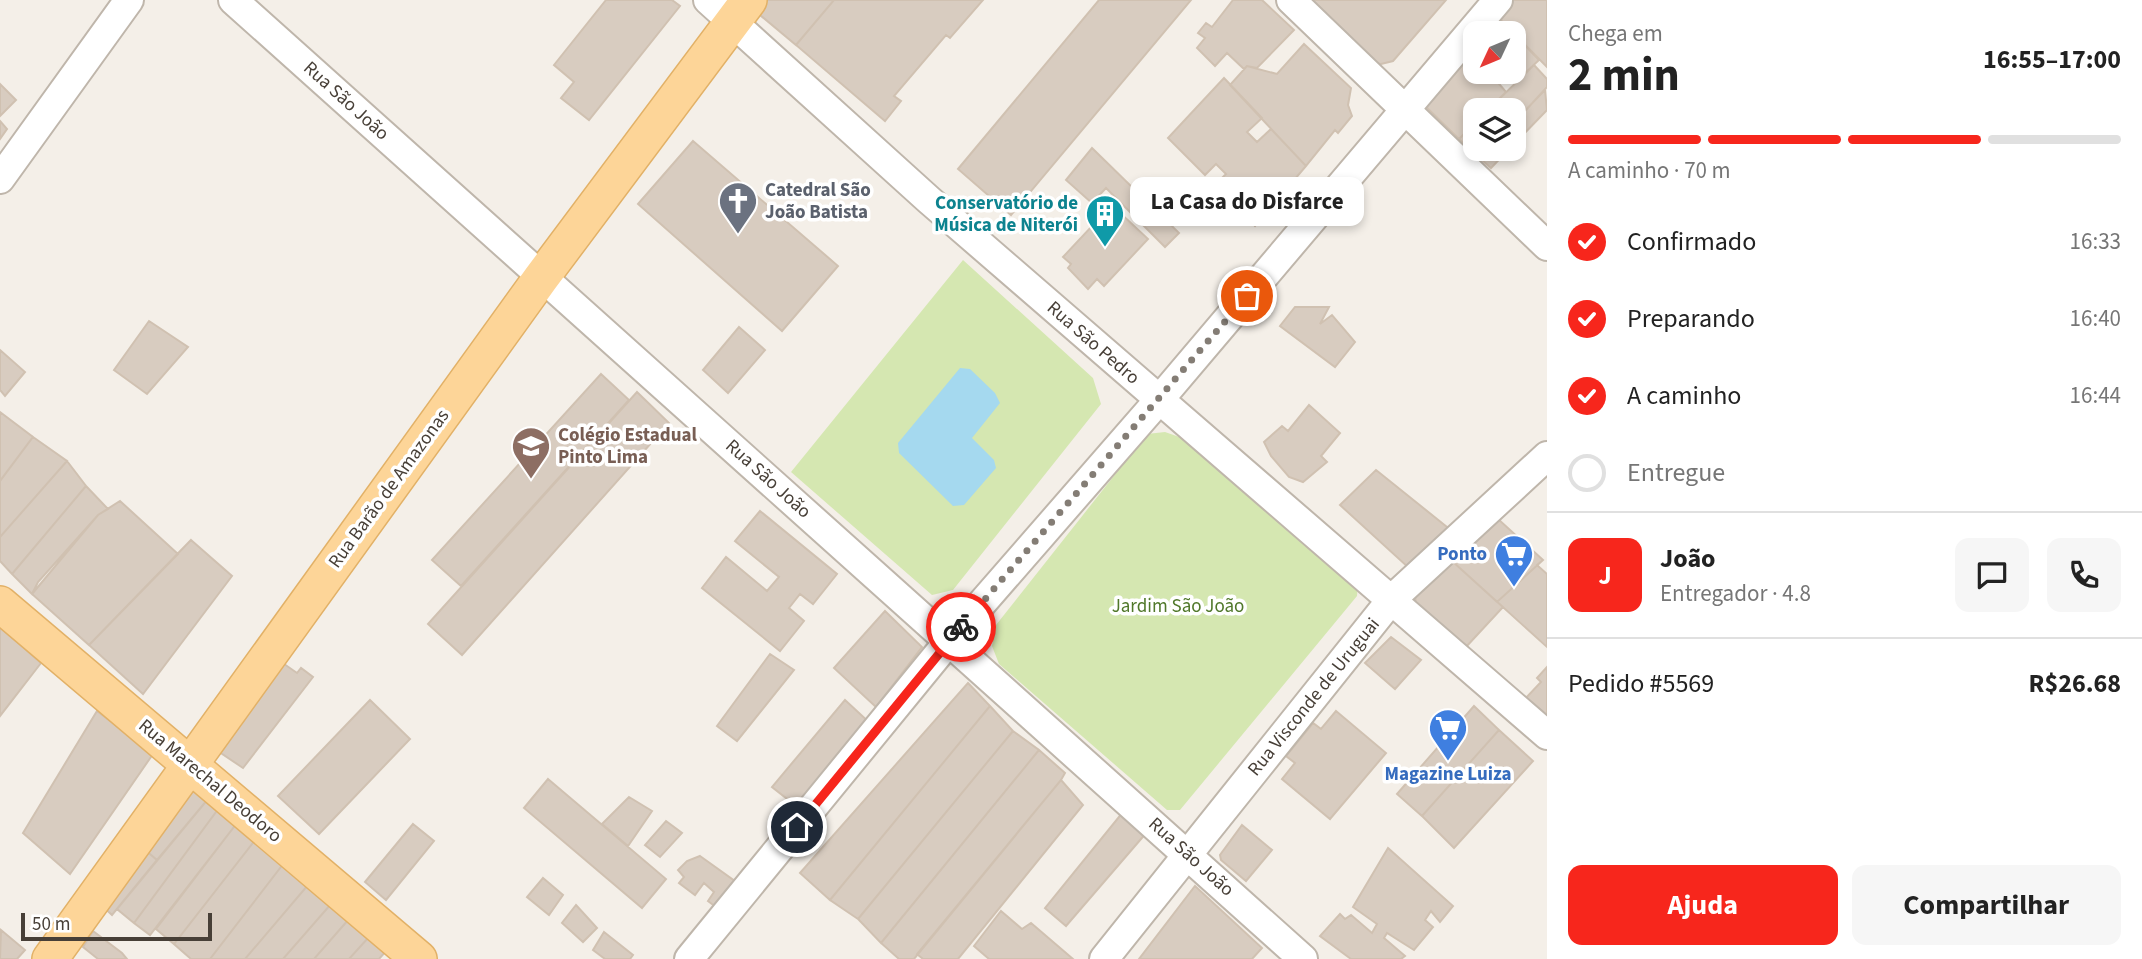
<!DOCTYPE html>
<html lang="pt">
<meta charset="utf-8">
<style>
body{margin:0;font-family:"Source Sans 3",sans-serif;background:#f6f6f6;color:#222;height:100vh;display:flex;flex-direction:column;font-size:26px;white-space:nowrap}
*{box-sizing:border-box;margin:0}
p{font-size:23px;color:#767676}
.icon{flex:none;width:38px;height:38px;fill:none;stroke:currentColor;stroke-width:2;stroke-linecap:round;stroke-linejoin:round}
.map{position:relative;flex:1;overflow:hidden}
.panel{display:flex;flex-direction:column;background:#fff;width:595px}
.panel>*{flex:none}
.needle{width:46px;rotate:226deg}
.tools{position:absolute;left:1463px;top:21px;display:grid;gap:14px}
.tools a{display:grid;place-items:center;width:63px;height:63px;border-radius:14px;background:#fff;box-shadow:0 4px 10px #0003;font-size:35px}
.scale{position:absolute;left:21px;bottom:18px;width:191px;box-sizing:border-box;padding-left:7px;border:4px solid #473f37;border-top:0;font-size:19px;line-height:24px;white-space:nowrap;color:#473f37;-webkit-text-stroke:5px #fff;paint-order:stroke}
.pin{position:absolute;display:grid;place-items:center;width:60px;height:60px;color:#fff;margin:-30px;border:4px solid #fff;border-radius:50%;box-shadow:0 2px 7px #0007}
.courier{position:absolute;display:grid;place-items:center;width:70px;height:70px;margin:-35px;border:5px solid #f7261c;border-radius:50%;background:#fff;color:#222;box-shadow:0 2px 9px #0007}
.bubble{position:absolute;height:49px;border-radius:14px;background:#fff;box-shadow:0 4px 10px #0003;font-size:23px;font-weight:700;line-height:49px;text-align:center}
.summary em{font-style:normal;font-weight:700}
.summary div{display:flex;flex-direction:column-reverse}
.summary{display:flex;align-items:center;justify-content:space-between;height:119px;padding:0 21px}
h1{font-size:46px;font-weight:700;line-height:52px}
.bar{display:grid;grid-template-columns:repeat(4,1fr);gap:10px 7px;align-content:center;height:84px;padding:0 21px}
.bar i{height:9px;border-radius:5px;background:#e0e0e0}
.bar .on{background:#f7261c}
.bar p{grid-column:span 4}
.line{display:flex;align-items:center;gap:18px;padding:0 21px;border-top:2px solid #e0e0e0}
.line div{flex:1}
.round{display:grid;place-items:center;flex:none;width:74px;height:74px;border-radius:14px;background:#f6f6f6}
ol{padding:0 21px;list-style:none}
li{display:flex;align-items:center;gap:21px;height:77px}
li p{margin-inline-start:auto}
li .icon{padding:7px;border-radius:50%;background:#f7261c;color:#fff;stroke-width:4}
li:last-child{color:#767676}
li i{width:38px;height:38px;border:4px solid #e0e0e0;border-radius:50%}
.primary-button{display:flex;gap:14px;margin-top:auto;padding:14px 21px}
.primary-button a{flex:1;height:80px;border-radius:14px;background:#f7261c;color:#fff;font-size:28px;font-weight:700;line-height:80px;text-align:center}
.primary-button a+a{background:#f6f6f6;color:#222}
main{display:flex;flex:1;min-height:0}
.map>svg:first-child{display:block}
</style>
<main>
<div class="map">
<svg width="1547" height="959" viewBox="0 0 1547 959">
<rect width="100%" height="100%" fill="#f4efe8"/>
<path fill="#d5e7b1" d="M963,260L1093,378L1101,404L953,590L932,595L791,472Z
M1165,432L1185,439L1358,583L1357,596L1180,810H1167L999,664L992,646L996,625L1147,434Z"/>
<path fill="#a5d9ef" d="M960,368L970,369L995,393L1000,403L972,438L994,460L996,468L964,505L953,506L899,453L898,443Z"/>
<path fill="#d8ccc0" stroke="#d0c1b1" stroke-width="2" d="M606,0H672L680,6L589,120L561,98L574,82L554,65Z
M752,0H834L796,45L760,15Z
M834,0H983L950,38L946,35L894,96L901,101L885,121L796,45Z
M1099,0H1191L1011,215L958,169Z
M1233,0H1262L1294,30L1257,68L1247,66L1244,69L1227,53L1215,66L1197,48L1205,38L1198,33L1206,23L1212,27Z
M1299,0H1446L1393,61L1381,64L1371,63Z
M1496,0H1547V67L1489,8Z
M1489,8L1539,60L1522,76L1514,68V33H1475V72H1489L1506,92L1488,110H1475V123L1459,139L1421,102Z
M1304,44L1351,88L1348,105L1352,116L1338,133L1335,130L1306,166L1230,85L1247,66L1277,74Z
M1534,65L1547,79V87L1526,110L1519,103L1513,110H1488Z
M1224,78L1262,118L1247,132L1257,142L1271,129L1306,166L1255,226L1215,185L1226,174L1216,164L1205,175L1168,138Z
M0,84L16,100L0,116Z
M1545,90L1547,110L1514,144V122Z
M0,121L7,129L0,139Z
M1475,123V149H1479L1475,154L1459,139Z
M693,141L838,266L782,331L638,204Z
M1092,148L1179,233L1165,247L1106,188L1092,203L1066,180Z
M1479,149H1509L1491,168L1475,154Z
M1118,211L1148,239L1104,286L1097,279L1088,289L1068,268L1071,264L1063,257L1093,225H1102Z
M1295,307H1329L1320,324L1332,315L1355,342L1335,367L1280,326Z
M149,321L188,347L147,394L114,370Z
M739,327L765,350L728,393L703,370Z
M0,350L25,372L5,396L0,390Z
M601,374L629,400L461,586L432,560Z
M637,392L669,423L462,655L428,624Z
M1309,405L1340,433L1321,456L1327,462L1303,482L1289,477L1271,456L1264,442L1282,426L1288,431Z
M0,412L33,437L0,481Z
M33,437L67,461L0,537V481Z
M67,461L86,486L12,574L0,561V537Z
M1376,470L1452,531L1410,569L1340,505Z
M86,486L108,509L98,515L38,582L32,594L12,574Z
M120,501L178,554L89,645L32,594L98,515Z
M760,511L837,574L813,604L800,594L789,608L804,621L780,651L702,588L726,557L767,591L779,577L735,541Z
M1498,519L1543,560L1537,565L1547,574V647L1452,561Z
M1498,519L1543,560L1497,602L1452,561Z
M191,540L232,576L143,694L89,645Z
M1452,561L1503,607L1465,648L1416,605L1415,595Z
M885,611L922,647L876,707L834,668Z
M0,627L41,663L0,716Z
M1391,637L1421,660L1395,689L1365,663Z
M770,654L794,670L737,741L717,726Z
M277,659L297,673L301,668L313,677L243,768L209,745Z
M1547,667V723L1523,701L1541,682L1537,678Z
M968,683L990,706L830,900L800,873Z
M370,700L410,739L319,834L278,796Z
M845,700L871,724L800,809L772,787Z
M990,706L1013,731L858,919L830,900Z
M1474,706L1499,730L1422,816L1397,794Z
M97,711L153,754L70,874L23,833Z
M1336,711L1386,753L1330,819L1282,779L1295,763L1286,756L1313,723L1321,729Z
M1499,730L1533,761L1454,848L1422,816Z
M1013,731L1039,750L881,943L858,919Z
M1039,750L1065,773L1061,780L914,959H899L881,943Z
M548,779L666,879L642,908L524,808Z
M1061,780L1083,805L958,959H923L917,954Z
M193,786L208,799L157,860L143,848Z
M629,797L652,811L628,846L602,824Z
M208,799L219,808L134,923L117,909Z
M219,808L237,823L150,935L134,923Z
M1123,812L1147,832L1066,926L1045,908Z
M666,821L682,833L660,857L645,845Z
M237,823L256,839L174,944L156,929Z
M413,824L434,841L386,900L365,882Z
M1242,825L1272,850L1246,881L1221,860L1220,855Z
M256,839L284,863L210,959H191L174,944Z
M143,848L157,860L112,915L99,903Z
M1388,848L1453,906L1440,922L1431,911L1425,920L1433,927L1414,950L1387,933L1384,938L1405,956L1401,959H1351L1320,936L1340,914L1345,919L1351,915L1372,933L1377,924L1353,907Z
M700,856L746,889L725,914L708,901L714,892L704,883L695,895L679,883L684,877L678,870L687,861Z
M284,863L308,885L245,959H210Z
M543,878L563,895L549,915L527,897Z
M308,885L331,904L283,959H245Z
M1195,886L1262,948L1252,959H1139Z
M331,904L349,919L314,959H283Z
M576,905L597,928L583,942L562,923Z
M1001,911L1022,929L1031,923L1073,959H989L974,946Z
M349,919L369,937L349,959H314Z
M1,930L25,950L17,959H0Z
M93,931L122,953L127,959H98L83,947Z
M604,932L633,955L630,959H605L593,950Z
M369,937L386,951L379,959H349Z"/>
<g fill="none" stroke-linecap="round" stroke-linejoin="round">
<g stroke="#bfb6ab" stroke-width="32">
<path id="minor" d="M233,0L1303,959
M708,0L929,200L1547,735
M1291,0L1547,246
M0,179L129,0
M689,959L949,641L1159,400L1498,0
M1104,959L1392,599L1547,456"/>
</g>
<g stroke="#e2b167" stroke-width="38">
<path id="major" d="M0,604L419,959
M50,959L541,278L749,0"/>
</g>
<use href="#minor" stroke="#fff" stroke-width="28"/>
<use href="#major" stroke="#fdd598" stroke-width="35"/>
</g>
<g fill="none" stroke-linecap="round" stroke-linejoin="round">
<path stroke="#847d75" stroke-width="7" stroke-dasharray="0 12.6" d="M961,627L1247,296"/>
<path stroke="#f7261c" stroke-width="9" d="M797,827L961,627"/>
</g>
<defs>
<g id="church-pin" transform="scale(2.0125)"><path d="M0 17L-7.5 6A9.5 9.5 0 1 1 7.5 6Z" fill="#6b7280" stroke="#fff"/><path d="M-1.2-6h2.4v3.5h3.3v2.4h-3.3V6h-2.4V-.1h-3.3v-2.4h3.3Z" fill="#fff"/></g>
<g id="building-pin" transform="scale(2.0125)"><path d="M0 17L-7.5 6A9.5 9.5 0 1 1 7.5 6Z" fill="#0f9aa8" stroke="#fff"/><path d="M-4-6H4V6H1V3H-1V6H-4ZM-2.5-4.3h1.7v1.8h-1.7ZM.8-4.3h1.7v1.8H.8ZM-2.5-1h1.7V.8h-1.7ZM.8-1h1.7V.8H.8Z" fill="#fff"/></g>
<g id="school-pin" transform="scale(2.0125)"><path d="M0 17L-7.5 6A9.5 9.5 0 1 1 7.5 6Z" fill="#8d6e63" stroke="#fff"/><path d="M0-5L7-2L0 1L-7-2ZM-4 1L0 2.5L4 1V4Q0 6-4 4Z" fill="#fff"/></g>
<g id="supermarket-pin" transform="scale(2.0125)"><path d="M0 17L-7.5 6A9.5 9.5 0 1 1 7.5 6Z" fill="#3f7fe0" stroke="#fff"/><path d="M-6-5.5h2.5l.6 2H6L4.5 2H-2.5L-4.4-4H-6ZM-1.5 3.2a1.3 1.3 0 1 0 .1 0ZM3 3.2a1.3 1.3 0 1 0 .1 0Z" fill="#fff"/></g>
</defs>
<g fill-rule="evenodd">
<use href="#church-pin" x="738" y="201"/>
<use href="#building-pin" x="1105" y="214"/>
<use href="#school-pin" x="531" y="446"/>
<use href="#supermarket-pin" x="1514" y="554"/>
<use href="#supermarket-pin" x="1448" y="728"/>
</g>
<g text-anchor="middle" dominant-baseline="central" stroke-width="7" stroke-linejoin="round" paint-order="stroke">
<g font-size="19" fill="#473f37" stroke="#fff">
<text transform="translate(346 101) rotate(42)">Rua São João</text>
<text transform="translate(1093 343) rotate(41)">Rua São Pedro</text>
<text transform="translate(768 479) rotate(42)">Rua São João</text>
<text transform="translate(389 489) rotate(-54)">Rua Barão de Amazonas</text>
<text transform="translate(1314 697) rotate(-51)">Rua Visconde de Uruguai</text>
<text transform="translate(210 781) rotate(40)">Rua Marechal Deodoro</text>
<text transform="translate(1191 857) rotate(42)">Rua São João</text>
</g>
<g font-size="19" font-weight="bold" fill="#5b616d" stroke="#fff" text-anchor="start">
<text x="765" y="190">Catedral São<tspan x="765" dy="22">João Batista</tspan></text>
</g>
<g font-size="19" font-weight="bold" fill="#0d838f" stroke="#fff" text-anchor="end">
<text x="1078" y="203">Conservatório de<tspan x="1078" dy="22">Música de Niterói</tspan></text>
</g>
<g font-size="19" font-weight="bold" fill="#785e54" stroke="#fff" text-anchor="start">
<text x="558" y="435">Colégio Estadual<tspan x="558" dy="22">Pinto Lima</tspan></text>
</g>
<g font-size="19" font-weight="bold" fill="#366cbe" stroke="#fff" text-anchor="end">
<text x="1487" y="554">Ponto</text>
<text x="1448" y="774" text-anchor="middle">Magazine Luiza</text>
</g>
<g font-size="19" fill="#50782a" stroke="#fff">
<text x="1178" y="606">Jardim São João</text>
</g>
</g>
</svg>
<div class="tools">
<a><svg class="needle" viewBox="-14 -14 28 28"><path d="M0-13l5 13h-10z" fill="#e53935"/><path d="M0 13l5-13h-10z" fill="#767676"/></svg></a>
<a><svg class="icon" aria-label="layers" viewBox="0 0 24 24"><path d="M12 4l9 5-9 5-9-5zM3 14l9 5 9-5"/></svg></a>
</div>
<div class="scale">50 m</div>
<div class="pin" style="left:1247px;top:296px;background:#ea580c"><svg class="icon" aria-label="bag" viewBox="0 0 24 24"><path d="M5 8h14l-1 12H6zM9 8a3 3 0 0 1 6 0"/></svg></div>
<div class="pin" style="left:797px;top:827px;background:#1f2937"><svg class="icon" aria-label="home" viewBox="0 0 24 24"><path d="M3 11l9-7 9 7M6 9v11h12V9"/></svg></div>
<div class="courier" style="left:961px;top:627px"><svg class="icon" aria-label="bike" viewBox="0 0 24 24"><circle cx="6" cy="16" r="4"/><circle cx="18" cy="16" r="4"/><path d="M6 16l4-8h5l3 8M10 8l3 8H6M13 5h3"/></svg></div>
<div class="bubble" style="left:1130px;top:177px;width:234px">La Casa do Disfarce</div>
</div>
<section class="panel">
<div class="summary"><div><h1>2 min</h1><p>Chega em</p></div><em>16:55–17:00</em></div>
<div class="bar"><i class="on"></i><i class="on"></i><i class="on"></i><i></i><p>A caminho · 70 m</p></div>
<ol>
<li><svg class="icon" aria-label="check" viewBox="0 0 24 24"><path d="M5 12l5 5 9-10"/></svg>Confirmado<p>16:33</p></li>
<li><svg class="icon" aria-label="check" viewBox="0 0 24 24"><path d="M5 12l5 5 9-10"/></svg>Preparando<p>16:40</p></li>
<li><svg class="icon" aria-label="check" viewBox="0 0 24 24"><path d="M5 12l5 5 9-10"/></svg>A caminho<p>16:44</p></li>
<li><i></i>Entregue</li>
</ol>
<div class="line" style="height:126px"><b class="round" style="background:#f7261c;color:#fff">J</b><div><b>João</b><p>Entregador · 4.8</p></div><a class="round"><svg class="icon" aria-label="chat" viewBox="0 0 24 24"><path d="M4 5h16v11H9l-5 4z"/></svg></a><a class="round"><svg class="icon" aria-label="phone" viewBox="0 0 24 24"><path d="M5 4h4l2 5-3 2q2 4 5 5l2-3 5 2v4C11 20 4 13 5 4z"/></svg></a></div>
<div class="line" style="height:91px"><div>Pedido #5569</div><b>R$26.68</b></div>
<div class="primary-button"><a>Ajuda</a><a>Compartilhar</a></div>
</section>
</main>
